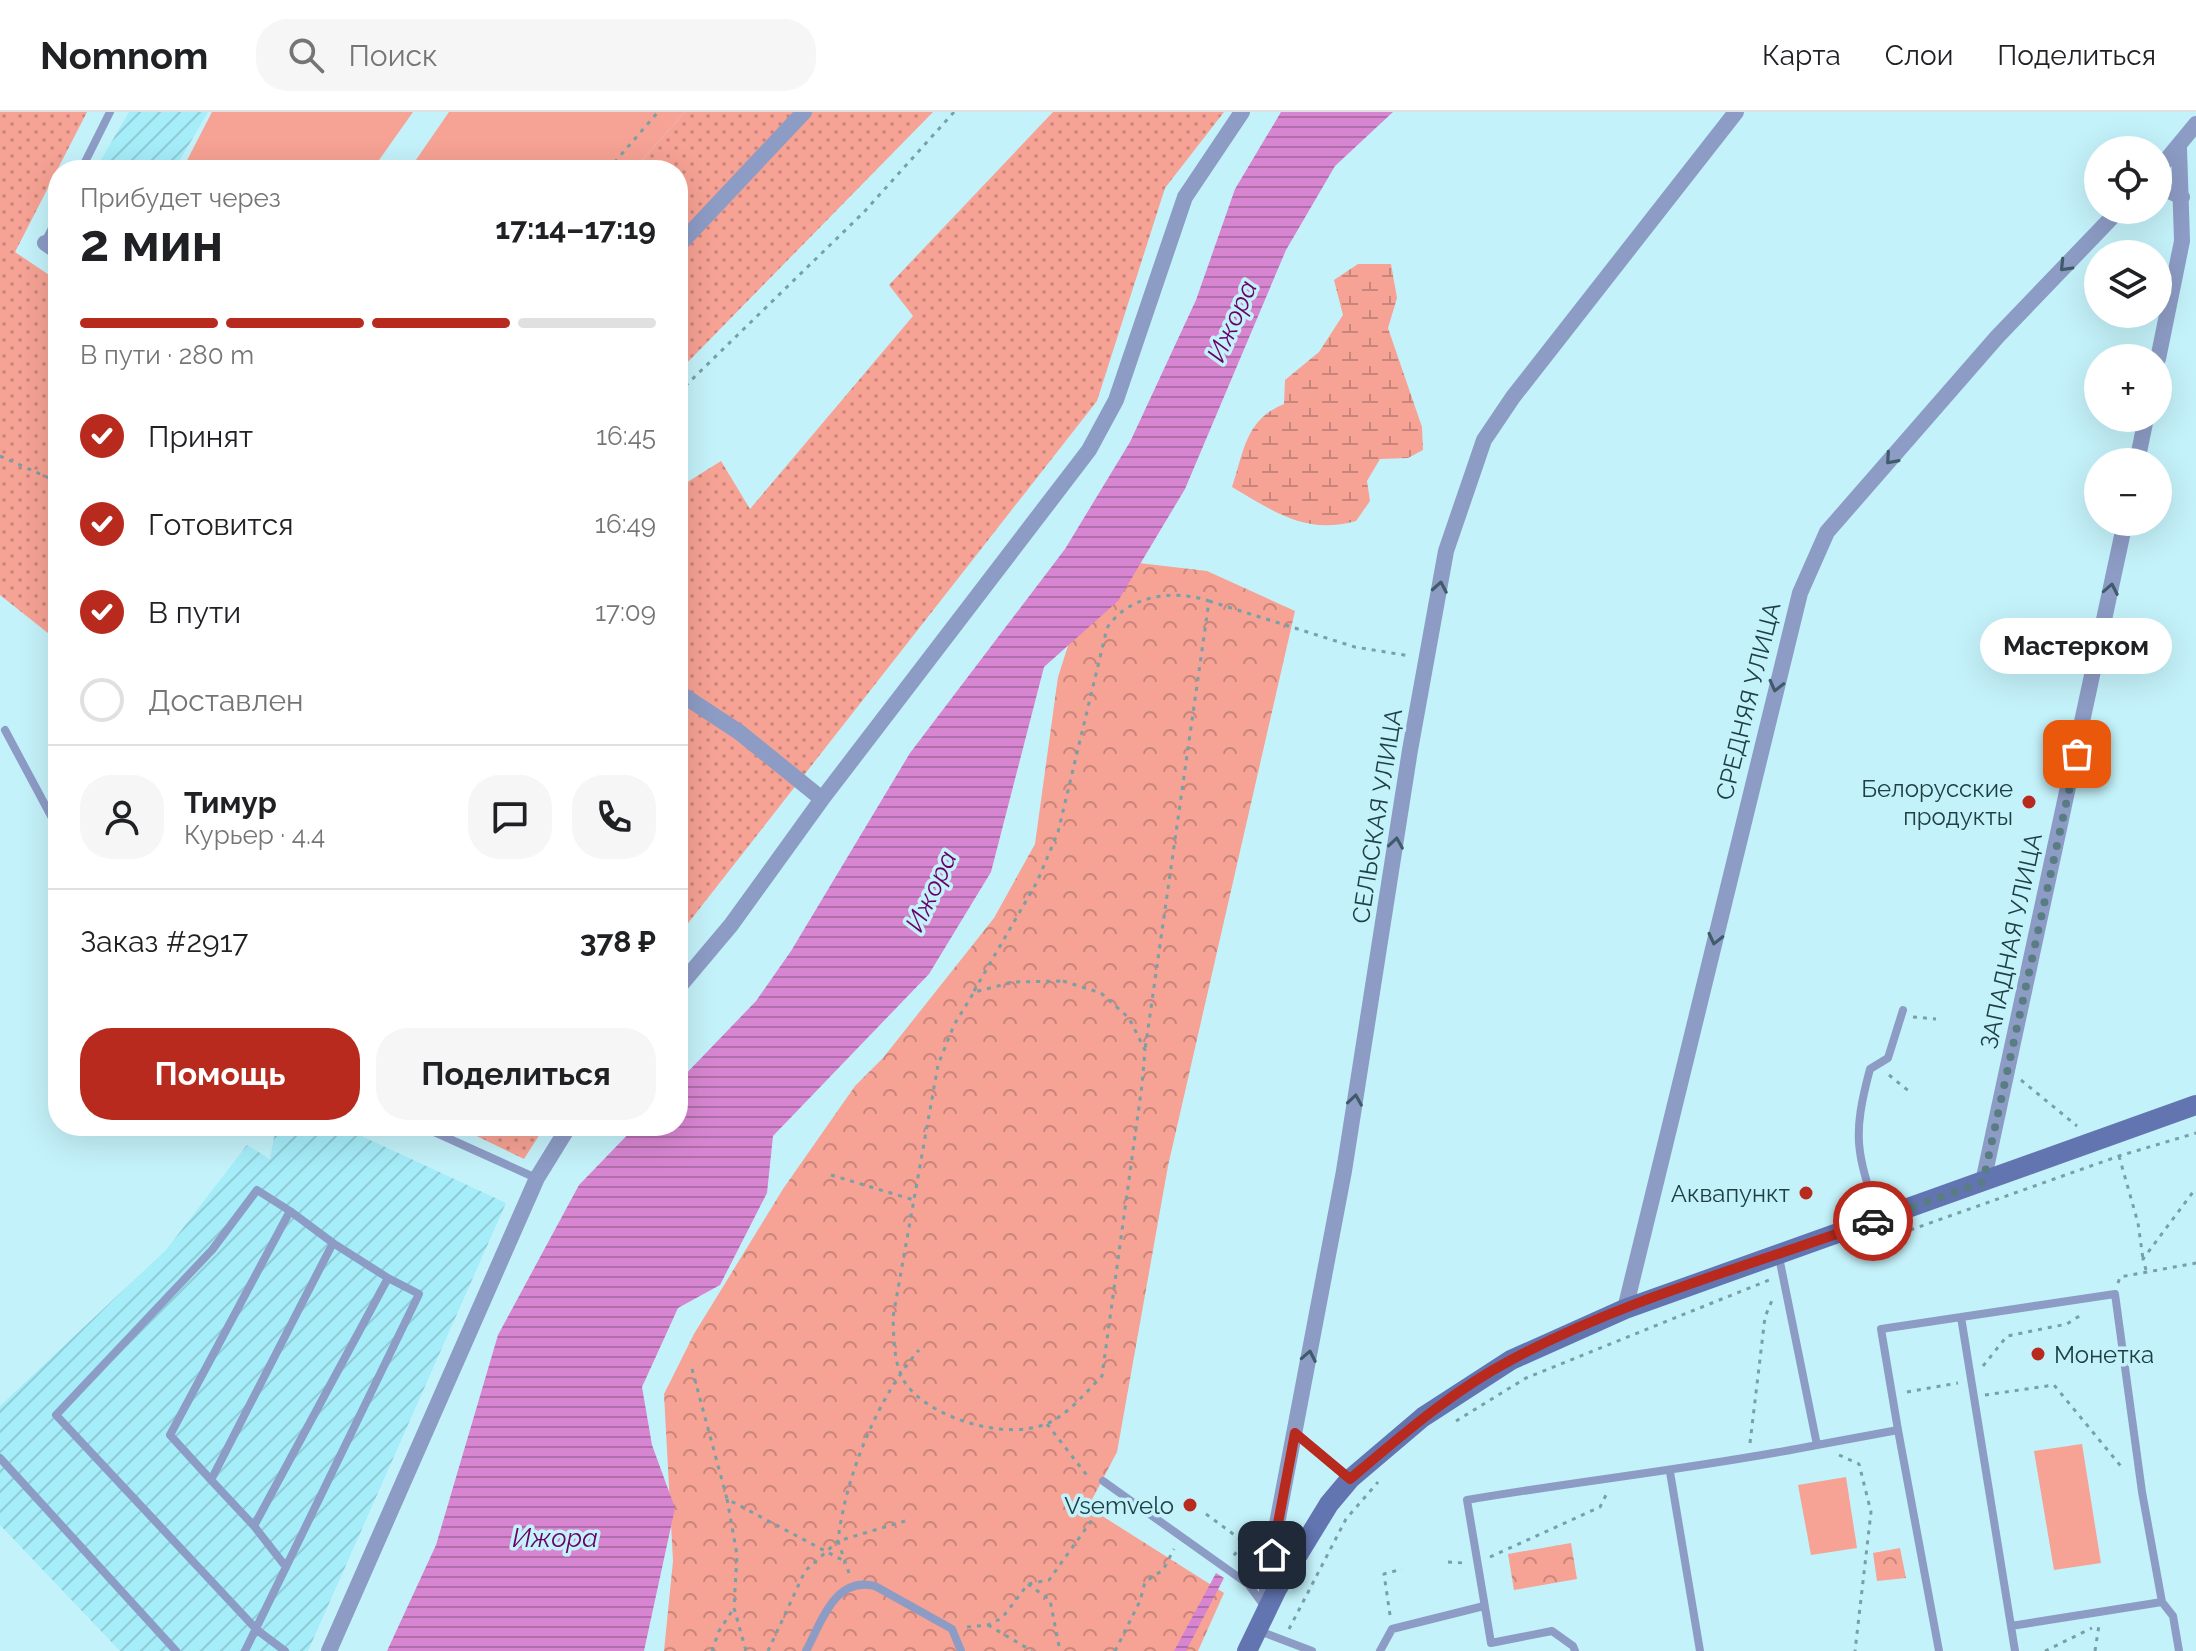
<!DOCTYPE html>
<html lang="ru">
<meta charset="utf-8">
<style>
body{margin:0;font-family:Raleway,sans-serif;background:#f6f6f6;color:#202124;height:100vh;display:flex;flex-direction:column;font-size:30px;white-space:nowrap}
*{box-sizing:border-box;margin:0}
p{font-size:26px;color:#757577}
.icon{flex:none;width:44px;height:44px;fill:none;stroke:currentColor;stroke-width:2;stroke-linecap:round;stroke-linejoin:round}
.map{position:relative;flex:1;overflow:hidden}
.side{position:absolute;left:48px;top:48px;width:640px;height:976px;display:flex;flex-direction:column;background:#fff;border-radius:32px;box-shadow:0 8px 32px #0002}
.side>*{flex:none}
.fabs{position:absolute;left:2084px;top:24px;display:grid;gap:16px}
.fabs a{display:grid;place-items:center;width:88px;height:88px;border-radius:50%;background:#fff;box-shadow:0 8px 32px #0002;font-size:40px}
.pin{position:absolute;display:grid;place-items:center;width:68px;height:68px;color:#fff;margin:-34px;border-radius:16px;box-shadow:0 4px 12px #0006}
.courier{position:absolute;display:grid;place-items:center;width:80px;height:80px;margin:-40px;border:6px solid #b82a1d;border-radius:50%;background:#fff;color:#222;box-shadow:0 2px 10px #0007}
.bubble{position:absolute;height:56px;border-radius:28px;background:#fff;box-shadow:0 8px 32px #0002;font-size:26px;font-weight:700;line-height:56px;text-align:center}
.head em{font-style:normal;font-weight:700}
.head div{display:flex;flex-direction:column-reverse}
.head{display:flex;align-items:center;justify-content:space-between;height:136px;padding:0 32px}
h1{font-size:52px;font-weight:700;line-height:60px}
.bar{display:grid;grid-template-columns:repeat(4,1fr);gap:12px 8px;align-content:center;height:96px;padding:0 32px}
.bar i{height:10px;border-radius:6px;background:#e0e0e0}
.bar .selected{background:#b82a1d}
.bar p{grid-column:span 4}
.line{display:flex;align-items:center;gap:20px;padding:0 32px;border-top:2px solid #e0e0e0}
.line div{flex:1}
.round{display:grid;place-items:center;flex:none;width:84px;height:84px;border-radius:32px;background:#f6f6f6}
ol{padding:0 32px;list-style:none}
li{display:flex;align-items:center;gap:24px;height:88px}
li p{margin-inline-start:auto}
li .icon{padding:8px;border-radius:50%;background:#b82a1d;color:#fff;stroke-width:4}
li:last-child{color:#757577}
li i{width:44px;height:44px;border:4px solid #e0e0e0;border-radius:50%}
.primary-button{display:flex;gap:16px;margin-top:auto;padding:16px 32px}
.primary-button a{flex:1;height:92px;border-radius:32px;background:#b82a1d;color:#fff;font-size:32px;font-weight:700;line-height:92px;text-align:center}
.primary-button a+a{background:#f6f6f6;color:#202124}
header{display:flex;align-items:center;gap:48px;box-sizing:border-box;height:112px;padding:0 40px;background:#fff;border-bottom:2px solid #e0e0e0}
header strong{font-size:38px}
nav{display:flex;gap:44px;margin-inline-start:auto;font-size:28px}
.search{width:560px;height:72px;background:#f6f6f6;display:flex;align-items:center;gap:20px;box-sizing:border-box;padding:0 28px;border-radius:32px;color:#757577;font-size:30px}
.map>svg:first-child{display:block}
</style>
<header>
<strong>Nomnom</strong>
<div class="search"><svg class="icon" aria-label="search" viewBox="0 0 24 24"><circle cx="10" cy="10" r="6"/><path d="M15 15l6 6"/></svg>Поиск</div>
<nav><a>Карта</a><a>Слои</a><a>Поделиться</a></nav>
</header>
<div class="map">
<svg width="2196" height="1539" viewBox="0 0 2196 1539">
<defs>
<pattern id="industrial-furrows" width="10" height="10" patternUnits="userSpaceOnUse" patternTransform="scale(2)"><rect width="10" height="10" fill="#a5edf9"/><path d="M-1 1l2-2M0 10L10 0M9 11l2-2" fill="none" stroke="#8eccd7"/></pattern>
<pattern id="wetland-marsh" width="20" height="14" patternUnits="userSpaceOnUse" patternTransform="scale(2)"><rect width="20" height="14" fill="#f6a294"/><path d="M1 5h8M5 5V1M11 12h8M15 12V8" fill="none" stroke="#c7857b"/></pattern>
<pattern id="park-crowns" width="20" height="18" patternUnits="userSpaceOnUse" patternTransform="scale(2)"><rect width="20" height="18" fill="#f6a294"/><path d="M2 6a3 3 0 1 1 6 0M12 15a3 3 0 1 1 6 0" fill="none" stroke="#c7857b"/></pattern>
<pattern id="garden-dots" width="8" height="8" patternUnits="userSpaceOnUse" patternTransform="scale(2)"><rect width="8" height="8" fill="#f6a294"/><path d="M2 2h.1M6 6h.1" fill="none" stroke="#c7857b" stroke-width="1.8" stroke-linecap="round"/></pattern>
<pattern id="water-rules" width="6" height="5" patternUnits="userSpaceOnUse" patternTransform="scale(2)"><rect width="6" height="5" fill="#d885d1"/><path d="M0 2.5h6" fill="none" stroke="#af6eab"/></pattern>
</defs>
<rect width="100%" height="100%" fill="#c4f2fa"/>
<path fill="url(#industrial-furrows)" d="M129,0H208L174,58H95Z
M276,1014H340L506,1091L308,1539H120L0,1413V1294L166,1138L247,1033L270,1047Z"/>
<path fill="#f6a294" d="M212,0H413L372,58H182Z
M449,0H685L633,58H409Z
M2082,1332L2101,1451L2054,1458L2034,1339Z
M1846,1365L1857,1436L1811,1443L1798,1373Z"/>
<path fill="url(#wetland-marsh)" d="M1358,152H1391L1397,186L1388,216L1422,315L1423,338L1408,346L1380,347L1367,369L1370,389L1356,409C1305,423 1275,400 1232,375C1244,340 1245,308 1284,292L1285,268L1319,240L1343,203L1334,168Z"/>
<path fill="url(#park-crowns)" d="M1096,446L1207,459L1295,499L1168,1054L1117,1340L1088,1395L1224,1481L1198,1539H664L673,1449L664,1282L694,1222L783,1077L855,974L883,946L994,806L1035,732L1058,565Z
M1571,1431L1577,1467L1514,1478L1508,1442Z
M1900,1436L1906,1466L1877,1469L1873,1441Z"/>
<path fill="url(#garden-dots)" d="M0,0H87L15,140L58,169V529L0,483Z
M685,0H933L678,260V58H633Z
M1053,0H1224L1165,76L1097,289L678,824V376L721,349L750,397L913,204L889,173Z
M456,1014H545L524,1047Z"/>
<path fill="url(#water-rules)" d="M1281,0H1393L1335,54L1286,138L1185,377L1118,489L1044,555L991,760L929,862L773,1024L767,1081L720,1173L678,1196L642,1275L652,1333L675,1396L644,1539H387L436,1433L498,1223L579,1073L636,1014H678V970L756,889L791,839L910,641L1065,437L1130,330L1196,188L1235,77Z
M1216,1461L1224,1466L1186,1539H1174Z"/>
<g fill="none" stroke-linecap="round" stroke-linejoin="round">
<path stroke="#77a0a7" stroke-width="3" stroke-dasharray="4 6" stroke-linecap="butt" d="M608,58L658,0
M678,281L864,100L954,0
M0,344L58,370
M1209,489L1355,535L1410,544
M1063,869L1101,881L1129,906L1145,938L1142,973L1102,1264C1086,1280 1068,1303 1046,1312C1006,1328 937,1308 909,1276C893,1257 894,1228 893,1205L938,953L954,913L974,880L1014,870Z
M974,879L1037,770L1058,720L1107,516C1128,483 1174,477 1209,489L1145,938
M1913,905L1936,907
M1889,963L1910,980
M2021,968L2077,1014
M2119,1044L2138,1111L2143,1147
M831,1063L914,1088
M1882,1128L2119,1044L2196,1021
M2146,1158L2143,1147L2196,1076
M2118,1171L2120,1165L2196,1151
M1983,1254L2007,1224L2067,1212L2084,1201
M692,1257L727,1387L846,1450
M1907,1280L1958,1271
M1985,1283L2054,1273L2124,1358
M1456,1309L1526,1266L1769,1168
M1047,1312L1089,1366
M1750,1331L1765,1205L1773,1186
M1839,1343L1859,1352L1871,1400L1855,1539
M727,1387L737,1443L734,1496L746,1539
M1206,1402L1244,1430L1232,1446
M1490,1445L1600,1395L1607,1381
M1448,1450L1464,1451
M849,1461L838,1429L905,1409
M1028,1472L1050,1488L1060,1539
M1390,1503L1384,1462L1402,1457
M988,1513L1032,1539
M967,1515L988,1513L1002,1506L1028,1472L1049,1468L1107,1387
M1289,1517L1346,1407L1378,1370
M712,1539L719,1519L734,1496
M768,1539L805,1459L838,1429C845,1366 877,1286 919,1238
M1115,1539L1140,1489L1145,1470L1163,1458L1174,1437
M2045,1539L2092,1516
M2095,1539L2099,1513"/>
<path stroke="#8d9cc5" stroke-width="8" d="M81,58L110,0
M45,130L58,104
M5,618L58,717
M421,1014L536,1066
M290,1099L333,1131
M1879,1106C1856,1041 1852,1024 1870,957L1888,946L1903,898
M1779,1145L1817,1333L1898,1318L1881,1217L2115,1182L2142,1380L2162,1490L2173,1504L2179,1539
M1961,1205L2015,1539
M1898,1318L1939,1539
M1296,1321L1350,1366
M0,1346L176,1539
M1670,1360L1700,1539
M211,1368L254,1414
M1103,1369L1248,1472L1262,1491
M286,1455L419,1182L388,1166
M2011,1514L2162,1490
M1257,1518L1312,1539
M245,1539L286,1455L254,1414L388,1166L333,1131L211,1368L170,1323L290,1099L257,1078L212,1138L56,1303L257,1518L285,1539
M806,1539C822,1509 835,1464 875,1474L952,1517L961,1539
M1380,1539L1392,1517L1484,1494
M1575,1539L1573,1534L1552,1519L1491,1531L1467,1388C1584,1368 1701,1356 1817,1333"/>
<path stroke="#8d9cc5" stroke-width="16" d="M2158,58L2196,12
M2158,74L2182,85
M45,131L58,140
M678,134L804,0
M2158,247L2182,129L2179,36
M2137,350L2146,306
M678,580L739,620L822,687
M678,876L731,813L822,687L1089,338L1116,288L1185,85L1242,0
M1983,1070L2125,410
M1625,1197L1800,481L1827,420L1997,225L2119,98
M1266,1495L1268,1459L1344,1059L1410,638L1446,439L1484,328L1513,285L1736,0
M329,1539L537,1066L569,1014"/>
<path stroke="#6275b1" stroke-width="20" d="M1247,1539L1277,1477L1329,1392L1350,1367L1423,1305L1511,1248L1625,1197L2196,993"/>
</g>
<defs><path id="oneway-chevron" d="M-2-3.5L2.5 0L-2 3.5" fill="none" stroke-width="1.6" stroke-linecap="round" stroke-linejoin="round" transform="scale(2)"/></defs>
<g stroke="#3f5c6b">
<use href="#oneway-chevron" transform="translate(2065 154) rotate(134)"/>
<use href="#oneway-chevron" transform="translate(1891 347) rotate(131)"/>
<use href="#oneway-chevron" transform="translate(1440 475) rotate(-80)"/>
<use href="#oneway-chevron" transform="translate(2111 477) rotate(-79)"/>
<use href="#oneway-chevron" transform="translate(1776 574) rotate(104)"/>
<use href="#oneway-chevron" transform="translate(1396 731) rotate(-81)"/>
<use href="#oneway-chevron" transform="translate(1715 827) rotate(103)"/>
<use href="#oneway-chevron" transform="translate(1355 988) rotate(-81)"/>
<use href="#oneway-chevron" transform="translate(1309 1244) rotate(-79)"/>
</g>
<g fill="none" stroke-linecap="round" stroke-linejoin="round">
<path stroke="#587e84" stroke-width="8" stroke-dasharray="0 14.4" d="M1873,1109L1983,1070L2077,642"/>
<path stroke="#b82a1d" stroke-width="10" d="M1272,1443L1295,1321L1350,1367C1401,1324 1452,1279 1511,1248C1624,1187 1753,1153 1873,1109"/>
</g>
<g fill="#b82a1d" stroke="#c4f2fa" stroke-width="3">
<circle cx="2029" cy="690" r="8"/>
<circle cx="1806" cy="1081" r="8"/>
<circle cx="2038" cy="1242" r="8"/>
<circle cx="1190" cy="1393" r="8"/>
</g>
<g text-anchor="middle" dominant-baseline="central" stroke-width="7" stroke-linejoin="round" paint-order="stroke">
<g font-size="24" fill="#1e4045" stroke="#c4f2fa">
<text transform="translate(1748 589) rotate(-76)">СРЕДНЯЯ УЛИЦА</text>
<text transform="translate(1377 704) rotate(-81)">СЕЛЬСКАЯ УЛИЦА</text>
<text transform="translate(2011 829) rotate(-78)">ЗАПАДНАЯ УЛИЦА</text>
</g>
<g font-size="24" fill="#1e4045" stroke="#c4f2fa" text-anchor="end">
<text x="2013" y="676">Белорусские<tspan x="2013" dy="28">продукты</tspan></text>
<text x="1790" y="1081">Аквапункт</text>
<text x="2054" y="1242" text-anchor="start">Монетка</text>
<text x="1174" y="1393">Vsemvelo</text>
</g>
<g font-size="26" font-style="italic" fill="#6c0069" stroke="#c4f2fa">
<text transform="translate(1232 209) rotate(-66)">Ижора</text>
<text transform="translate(931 779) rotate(-65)">Ижора</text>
<text x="555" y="1426">Ижора</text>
</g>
</g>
</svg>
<div class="fabs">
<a><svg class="icon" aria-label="locate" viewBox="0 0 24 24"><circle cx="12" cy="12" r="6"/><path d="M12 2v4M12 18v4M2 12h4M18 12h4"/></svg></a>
<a><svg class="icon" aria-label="layers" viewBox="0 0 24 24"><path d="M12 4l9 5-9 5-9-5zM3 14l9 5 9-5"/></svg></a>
<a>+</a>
<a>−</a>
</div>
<div class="pin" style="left:2077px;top:642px;background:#ea580c"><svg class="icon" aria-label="bag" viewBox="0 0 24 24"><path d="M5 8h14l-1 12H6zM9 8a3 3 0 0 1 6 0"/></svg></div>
<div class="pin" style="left:1272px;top:1443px;background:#1f2937"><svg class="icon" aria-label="home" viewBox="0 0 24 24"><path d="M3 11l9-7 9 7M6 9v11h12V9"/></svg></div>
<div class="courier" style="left:1873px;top:1109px"><svg class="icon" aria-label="car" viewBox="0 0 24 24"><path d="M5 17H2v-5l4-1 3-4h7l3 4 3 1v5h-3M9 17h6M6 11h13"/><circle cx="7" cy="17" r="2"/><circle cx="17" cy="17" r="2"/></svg></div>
<div class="bubble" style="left:1980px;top:506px;width:192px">Мастерком</div>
<section class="side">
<div class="head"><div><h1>2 мин</h1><p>Прибудет через</p></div><em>17:14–17:19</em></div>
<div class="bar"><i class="selected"></i><i class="selected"></i><i class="selected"></i><i></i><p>В пути · 280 m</p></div>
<ol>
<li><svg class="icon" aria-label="check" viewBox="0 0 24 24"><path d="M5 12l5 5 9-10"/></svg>Принят<p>16:45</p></li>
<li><svg class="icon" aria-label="check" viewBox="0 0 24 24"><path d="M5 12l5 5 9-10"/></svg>Готовится<p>16:49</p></li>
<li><svg class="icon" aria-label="check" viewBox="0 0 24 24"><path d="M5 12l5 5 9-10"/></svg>В пути<p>17:09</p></li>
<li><i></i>Доставлен</li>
</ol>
<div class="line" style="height:144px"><a class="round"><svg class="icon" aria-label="person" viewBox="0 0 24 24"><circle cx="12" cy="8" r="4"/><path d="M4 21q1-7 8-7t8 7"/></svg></a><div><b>Тимур</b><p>Курьер · 4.4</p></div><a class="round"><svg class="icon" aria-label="chat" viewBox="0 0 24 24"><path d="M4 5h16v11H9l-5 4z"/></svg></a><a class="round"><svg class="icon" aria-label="phone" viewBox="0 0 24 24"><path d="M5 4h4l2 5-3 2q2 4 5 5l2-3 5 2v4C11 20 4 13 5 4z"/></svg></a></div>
<div class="line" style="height:104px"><div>Заказ #2917</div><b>378 ₽</b></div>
<div class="primary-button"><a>Помощь</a><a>Поделиться</a></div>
</section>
</div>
